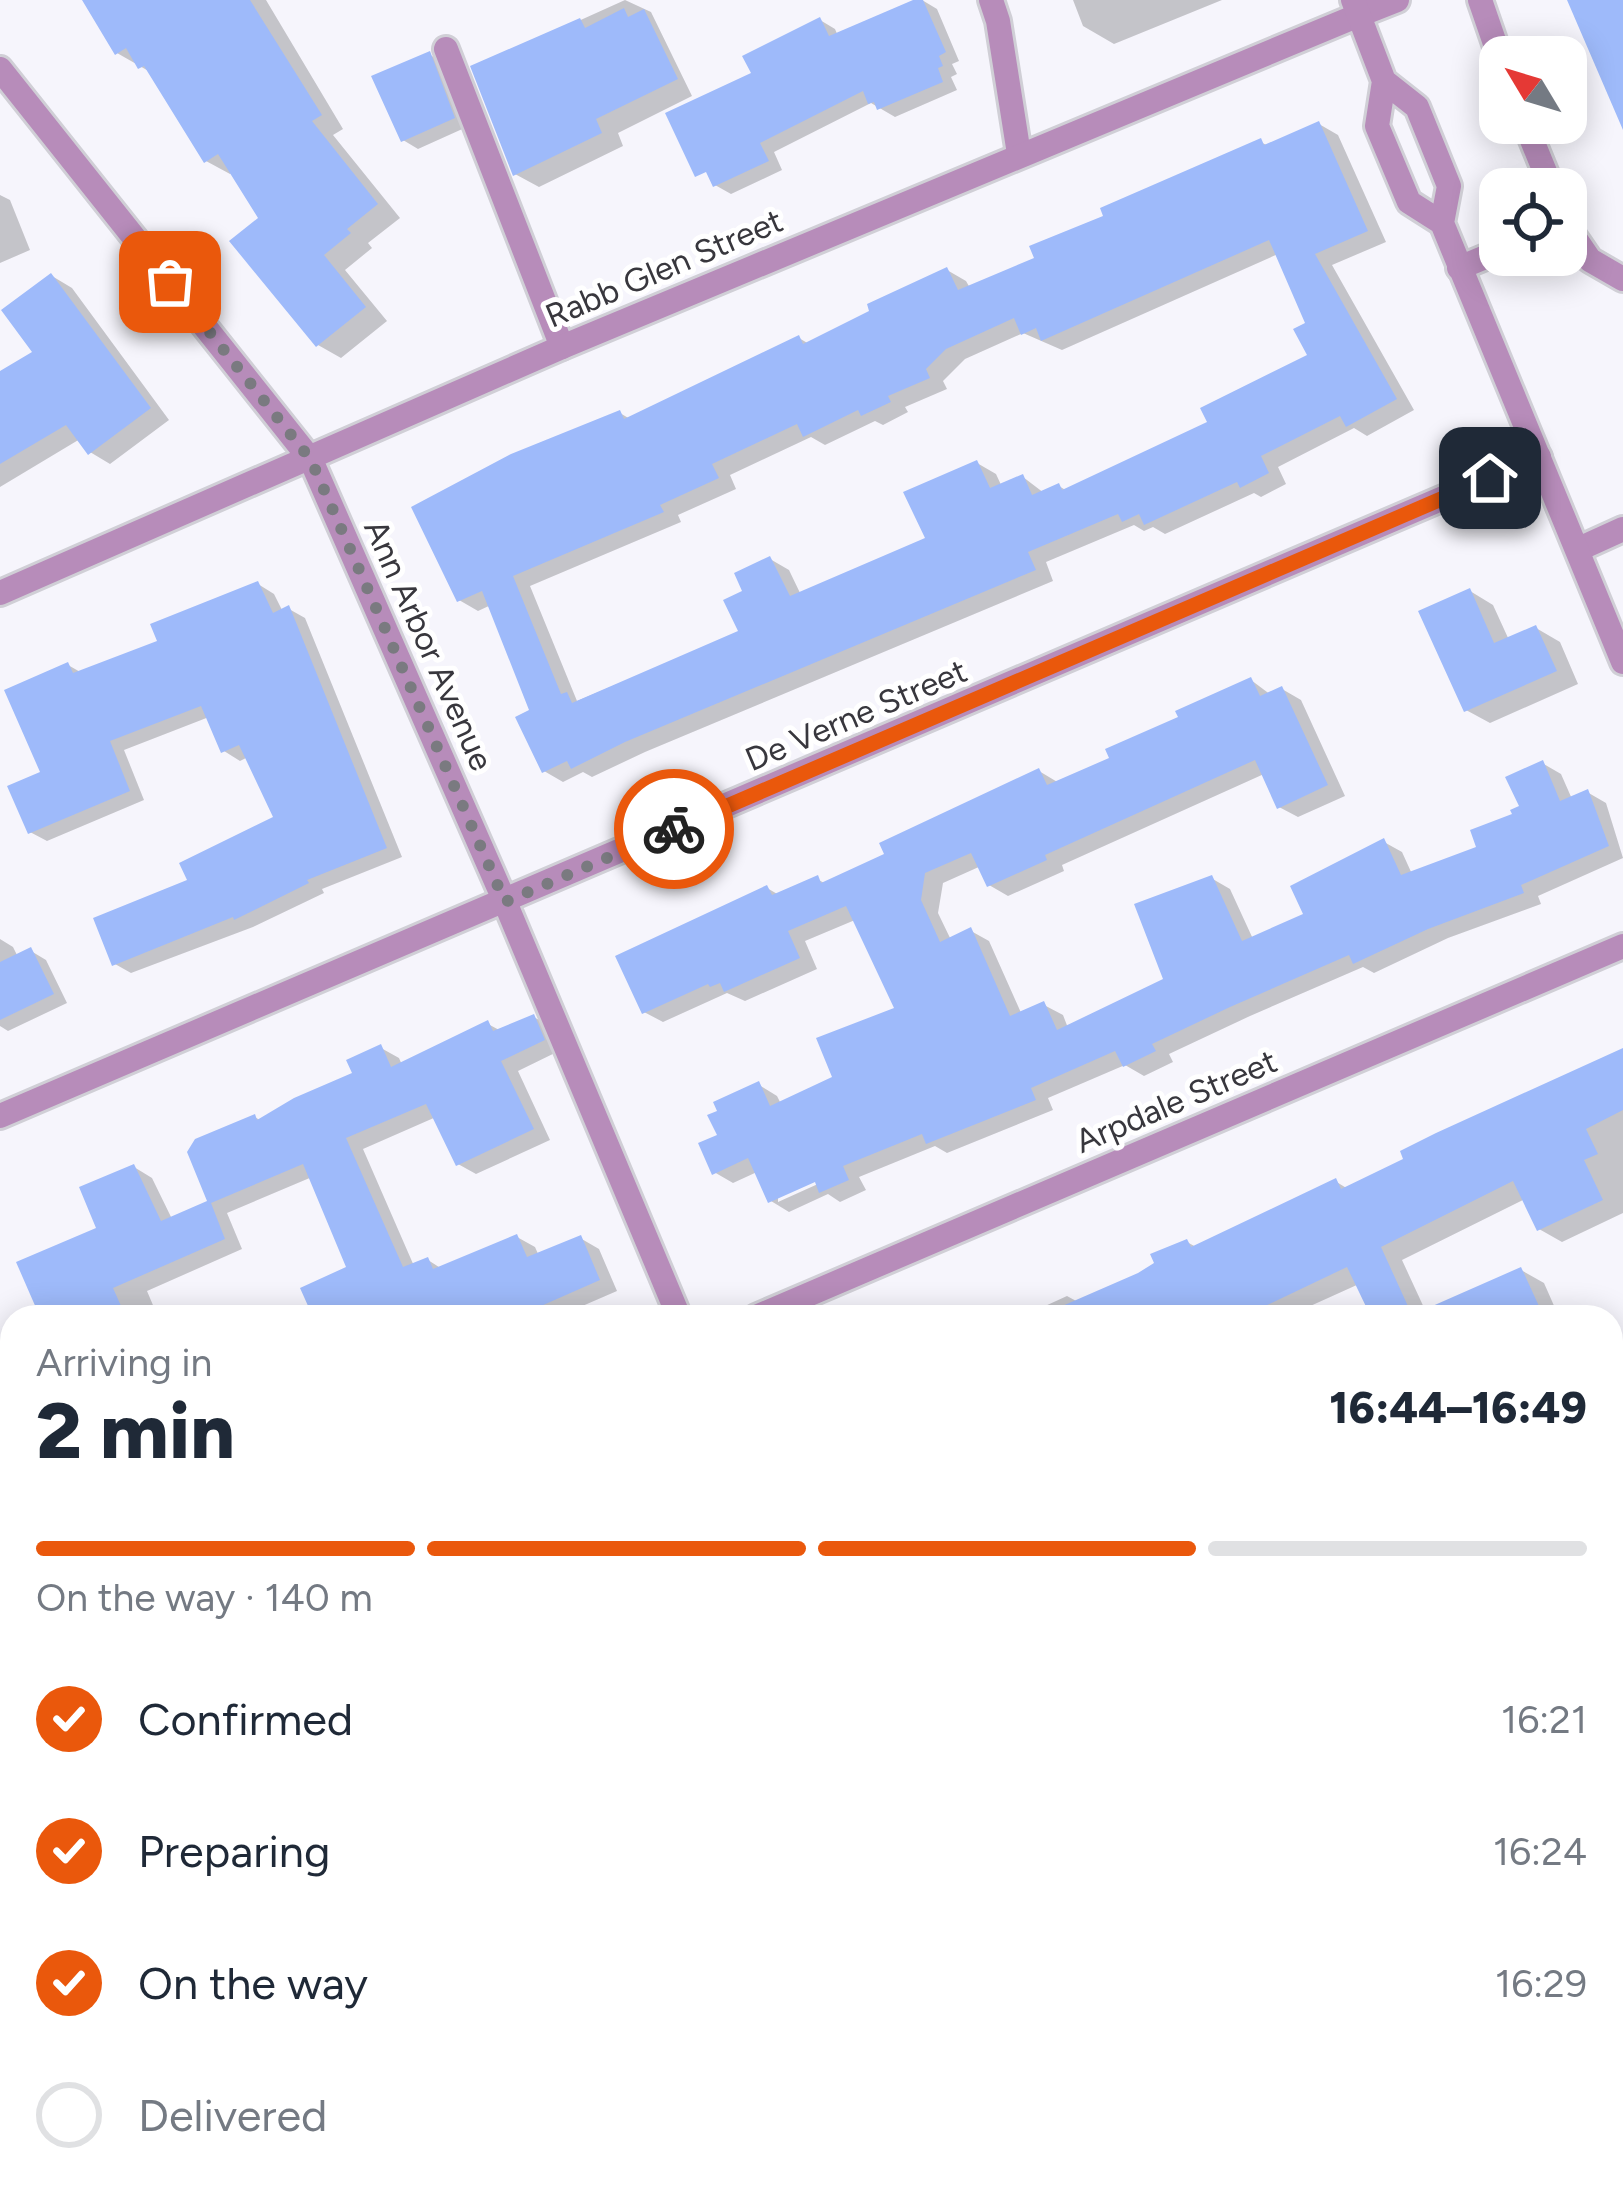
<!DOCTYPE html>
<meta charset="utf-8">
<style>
body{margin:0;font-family:Figtree,sans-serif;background:#f6f6f7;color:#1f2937;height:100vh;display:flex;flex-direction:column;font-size:45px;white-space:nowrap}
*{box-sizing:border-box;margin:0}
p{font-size:39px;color:#747a83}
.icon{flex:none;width:66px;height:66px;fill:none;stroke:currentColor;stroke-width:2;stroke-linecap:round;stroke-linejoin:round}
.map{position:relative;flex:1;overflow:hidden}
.details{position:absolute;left:0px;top:1305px;width:1623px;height:903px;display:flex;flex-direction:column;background:#fff;border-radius:36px 36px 0 0;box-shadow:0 6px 30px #0003}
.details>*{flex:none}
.needle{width:78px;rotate:308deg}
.fabs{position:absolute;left:1479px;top:36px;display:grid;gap:24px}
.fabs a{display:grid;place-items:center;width:108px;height:108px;border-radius:24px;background:#fff;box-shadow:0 6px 30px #0003;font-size:60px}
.pin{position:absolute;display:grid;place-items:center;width:102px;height:102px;color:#fff;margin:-51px;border-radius:24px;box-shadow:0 6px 18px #0006}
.courier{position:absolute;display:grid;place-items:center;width:120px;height:120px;margin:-60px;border:9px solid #ea580c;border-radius:50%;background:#fff;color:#222;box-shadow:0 3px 15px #0007}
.summary em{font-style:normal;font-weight:800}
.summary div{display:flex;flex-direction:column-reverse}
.summary{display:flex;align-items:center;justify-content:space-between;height:204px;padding:0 36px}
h1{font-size:78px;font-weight:800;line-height:90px}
.bar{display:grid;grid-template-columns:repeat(4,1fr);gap:18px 12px;align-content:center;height:144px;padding:0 36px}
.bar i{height:15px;border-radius:9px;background:#e0e1e3}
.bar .active{background:#ea580c}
.bar p{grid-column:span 4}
ol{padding:0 36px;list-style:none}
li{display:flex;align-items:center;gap:36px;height:132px}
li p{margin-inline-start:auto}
li .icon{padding:12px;border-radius:50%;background:#ea580c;color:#fff;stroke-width:4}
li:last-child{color:#747a83}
li i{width:66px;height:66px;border:6px solid #e0e1e3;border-radius:50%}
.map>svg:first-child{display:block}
</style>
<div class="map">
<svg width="1623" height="2206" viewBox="0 0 1623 2206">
<rect width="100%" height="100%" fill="#f6f5fc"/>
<path fill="#0003" fill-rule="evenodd" d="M85,0H266L343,129L333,135L400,218L368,243L372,248L345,270L387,321L341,358L318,345L262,219L233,172L230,174L206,161L152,73L117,53Z
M625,0L651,12L692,96L618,133L623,146L539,187L515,174L474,68Z
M922,0L937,9L959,61L952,64L957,74L951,77L957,90L895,117L871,103L774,152L782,170L731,194L715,185L755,74L820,20L835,29L838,36Z
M1073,0H1222L1114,44L1083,26Z
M430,55L445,63L469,126L418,149L403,140Z
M1319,124L1338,135L1386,242L1332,265L1414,410L1367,436L1354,428L1278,467L1286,484L1261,497L1254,493L1165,534L1153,527L1144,531L1134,525L1046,562L1053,581L645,752L592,777L583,772L563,782L544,771L533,711L491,605L478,611L459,600L620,413L630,419L799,338L809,344L947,270L966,281L970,288L1038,260L1107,217L1260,142L1269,146ZM1278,254L1309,324L1311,356L1211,423L1067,491L1059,486L1044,493L1023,477L1002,487L996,474L977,463L929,539L801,595L789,570L770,559L746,592L742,632L577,701L530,586L681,522L678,515L736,489L730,475L811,437L825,445L875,421L883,425L908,412L905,407L947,389L943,381L965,359L1023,333L1062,350Z
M0,195L10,200L30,250L0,263Z
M52,276L72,288L169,420L110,464L90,452L80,439L0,487V374L36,353Z
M258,584L274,594L283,612L289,609L305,618L402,857L322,889L324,893L253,927L131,973L115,964L191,881L277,818L248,757L240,761L224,751L209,717L124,750L144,800L47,841L30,832L68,665L82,673L161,643Z
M1470,591L1493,605L1509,640L1536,628L1560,642L1578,684L1490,723L1466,710Z
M1251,680L1271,695L1282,689L1301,700L1345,796L1298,817L1279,807L1264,774L1062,865L1064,871L1008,896L989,885L981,866L943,883L938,913L951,940L971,931L989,941L1022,1015L1044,1005L1063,1015L1068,1028L1167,981L1211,878L1230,889L1253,939L1307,915L1384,842L1402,852L1412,874L1480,849L1523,808L1542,763L1561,774L1572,799L1587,792L1606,803L1623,858L1538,896L1541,904L1448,938L1374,973L1363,967L1250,1016L1169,1054L1173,1062L1144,1076L1125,1065L1048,1098L1053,1110L947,1153L935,1146L859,1177L866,1190L840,1202L828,1194L789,1212L771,1201L757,1172L733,1183L714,1172L721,1137L759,1085L777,1096L781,1104L836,1078L898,1010L855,920L805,941L817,969L745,1001L727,993L663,1022L644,1012L767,888L779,895L817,879L826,884L888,855L1039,771L1059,783L1113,759ZM827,1173L829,1179L778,1202V1196Z
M0,939L13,947L18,957L31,951L46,960L67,1003L8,1031L0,1026Z
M534,1017L552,1028L561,1050L518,1071L550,1140L476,1174L458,1164L436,1117L363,1149L414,1266L428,1260L442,1269L517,1237L535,1247L539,1256L580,1238L599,1249L617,1291L557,1317H316L350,1269L312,1177L227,1213L242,1249L147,1291L158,1317H44L100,1229L134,1167L152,1178L172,1219L211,1202L255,1117L261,1121L356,1075L381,1048L399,1058L402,1065L488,1024L501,1031Z
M1623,1054V1213L1562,1242L1539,1229L1525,1199L1402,1260L1426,1312L1521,1270L1544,1283L1559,1317H1375L1359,1284L1286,1317H1021L1067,1296L1078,1302L1157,1265L1187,1242L1196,1247L1335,1181L1348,1189Z
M12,1387V1441L0,1415V1393Z
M1611,1399L1623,1426V1434L1611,1439Z
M12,1466V1560L0,1565V1471Z
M1611,1836L1623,1840V1881L1611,1874Z
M0,2019L12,2045V2053L0,2059Z
M487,2196H544L548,2206H464Z
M896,2196H985L988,2206H901Z
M1256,2196H1458L1525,2206H1275V2202Z"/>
<path fill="#9ebafa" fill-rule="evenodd" d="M82,0H250L322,115L312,121L378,204L347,229L351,233L324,255L366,307L316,347L229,241L258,218L218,154L204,163L144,66L138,69L126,48L115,55Z
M913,0H923L946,52L939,56L943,66L938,68L943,82L877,110L874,102L868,104L863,91L760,143L769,161L713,187L706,172L695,177L665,113L751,73L742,56L820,17L829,36Z
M1567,0H1623V130Z
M624,8L628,17L644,9L678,79L596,119L602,133L513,176L470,66L580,18L585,28Z
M430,51L455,118L401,142L371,76Z
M1319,121L1368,231L1315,254L1397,399L1346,427L1340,416L1261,456L1269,473L1240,488L1237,482L1144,525L1139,514L1122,522L1118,514L1028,552L1036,570L625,742L571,769L567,761L542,773L515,717L529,710L482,591L457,602L411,507L511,454L620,410L624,419L799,335L803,344L869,311L867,304L947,267L958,290L1034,258L1029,246L1103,216L1100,208L1261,138L1264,145ZM1269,240L1305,323L1293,329L1307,355L1200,408L1207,422L1062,490L1059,483L1032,495L1023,474L990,488L977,460L903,492L925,538L790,596L770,556L734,573L742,591L723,600L738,631L572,703L567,692L561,694L513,576L664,512L660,505L719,478L712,464L797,424L803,437L858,410L861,416L891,402L888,396L930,378L926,369L946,349L1014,318L1021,335L1036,328L1041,341Z
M51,273L151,408L88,455L66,425L0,464V371L32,352L1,310Z
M258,581L273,613L289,605L387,848L307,880L309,883L234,920L233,917L112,966L93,918L187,880L179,863L273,817L239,745L221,753L201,706L110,741L130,791L28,834L7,786L40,772L4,690L68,662L73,673L157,641L150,624Z
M1470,588L1494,643L1536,625L1557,671L1464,712L1418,611Z
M1251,677L1260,696L1282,686L1328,785L1277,809L1255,760L1045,855L1047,860L987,887L971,853L925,873L921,900L940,942L971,927L1010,1016L1044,1001L1057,1030L1163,979L1134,904L1212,875L1242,941L1303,914L1290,886L1384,838L1401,875L1476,847L1470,830L1512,814L1510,810L1519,806L1505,777L1543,760L1560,801L1588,789L1609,846L1521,885L1524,893L1428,929L1353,964L1349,955L1230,1007L1152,1044L1156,1051L1123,1067L1115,1051L1031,1088L1036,1100L926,1144L922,1134L843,1166L849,1180L819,1193L815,1182L768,1203L748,1158L712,1175L698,1143L717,1135L707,1115L717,1111L713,1102L759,1081L770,1106L832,1077L816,1038L894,1008L846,906L788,931L800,958L724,992L720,983L710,987L708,984L642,1014L615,956L767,885L772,895L818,875L821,883L884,854L879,843L1039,768L1047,785L1109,758L1105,749L1178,717L1175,711Z
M31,947L54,994L0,1020V962Z
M534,1014L545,1040L501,1061L534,1129L456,1166L426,1104L346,1138L403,1267L428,1257L433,1269L517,1234L527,1257L581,1235L600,1280L516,1317H313L300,1288L346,1267L303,1164L211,1203L225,1239L113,1288L126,1317H40L16,1262L96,1228L79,1187L134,1164L161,1221L207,1201L187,1152L195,1139L255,1114L257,1120L294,1098L352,1073L346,1060L381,1044L391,1067L488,1020L493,1031Z
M1623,1048V1110L1586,1129L1598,1154L1584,1160L1603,1200L1537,1231L1513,1181L1381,1247L1412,1315L1521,1267L1544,1317H1371L1347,1267L1242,1317H1037L1138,1273L1154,1263L1150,1254L1187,1239L1191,1247L1336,1178L1341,1189L1403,1159L1400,1151L1436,1133Z"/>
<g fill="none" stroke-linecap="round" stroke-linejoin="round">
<g stroke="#d0cfd6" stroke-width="30">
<path id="service" d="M991,0L998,21L1019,154
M1480,0L1500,58
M1359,15L1397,0
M446,49L562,347
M1525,123L1552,189
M1566,225L1590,260L1623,279
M1459,268L1500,251
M1579,549L1623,529"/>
</g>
<g stroke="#d0cfd6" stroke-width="30">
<path id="minor" d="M0,69L311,460L505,902L679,1317
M0,593L562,347L1359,15
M0,1116L1539,457
M756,1317L1623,946
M0,1645L12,1640
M0,1898L12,1926
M1611,2137L1623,2140
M130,2196L134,2206
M1056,2196L1061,2206
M169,2206L192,2196"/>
</g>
<g stroke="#d0cfd6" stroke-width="30">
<path id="tertiary" d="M1353,0L1384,81L1377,126L1409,202L1442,223
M1384,81L1417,107L1449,186L1442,223L1623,662"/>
</g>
<use href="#service" stroke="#b78cba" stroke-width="24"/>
<use href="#minor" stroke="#b78cba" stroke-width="24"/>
<use href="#tertiary" stroke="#b78cba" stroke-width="24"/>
</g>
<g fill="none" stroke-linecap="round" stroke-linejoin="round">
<path stroke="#7a7a80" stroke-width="12" stroke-dasharray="0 21.6" d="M170,282L311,460L505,902L674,829"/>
<path stroke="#ea580c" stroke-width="15" d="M674,829L1490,478"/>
</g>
<g text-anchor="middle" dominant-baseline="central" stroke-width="10" stroke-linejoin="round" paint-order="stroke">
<g font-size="33" fill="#38373d" stroke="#fff">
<text transform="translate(664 268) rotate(-23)">Rabb Glen Street</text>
<text transform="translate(429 645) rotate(66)">Ann Arbor Avenue</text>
<text transform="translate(856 715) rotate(-23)">De Verne Street</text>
<text transform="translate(1176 1101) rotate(-23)">Arpdale Street</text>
</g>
</g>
</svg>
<div class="fabs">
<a><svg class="needle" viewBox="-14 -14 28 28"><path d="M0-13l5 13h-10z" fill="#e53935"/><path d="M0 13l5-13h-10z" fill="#747a83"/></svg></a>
<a><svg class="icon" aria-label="locate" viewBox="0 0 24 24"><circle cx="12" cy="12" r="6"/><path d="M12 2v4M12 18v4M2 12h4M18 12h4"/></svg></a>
</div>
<div class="pin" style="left:170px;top:282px;background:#ea580c"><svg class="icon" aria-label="bag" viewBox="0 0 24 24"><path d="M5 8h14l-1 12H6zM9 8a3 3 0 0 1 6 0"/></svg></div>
<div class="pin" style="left:1490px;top:478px;background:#1f2937"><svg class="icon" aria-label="home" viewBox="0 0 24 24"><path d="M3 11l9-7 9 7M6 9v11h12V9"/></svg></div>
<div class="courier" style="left:674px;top:829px"><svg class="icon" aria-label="bike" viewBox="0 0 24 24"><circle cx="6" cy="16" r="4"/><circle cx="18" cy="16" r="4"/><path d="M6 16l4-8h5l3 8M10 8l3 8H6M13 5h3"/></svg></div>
<section class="details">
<div class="summary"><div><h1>2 min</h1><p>Arriving in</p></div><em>16:44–16:49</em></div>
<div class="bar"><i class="active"></i><i class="active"></i><i class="active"></i><i></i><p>On the way · 140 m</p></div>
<ol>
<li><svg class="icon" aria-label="check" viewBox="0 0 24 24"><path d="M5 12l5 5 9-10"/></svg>Confirmed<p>16:21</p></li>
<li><svg class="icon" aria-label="check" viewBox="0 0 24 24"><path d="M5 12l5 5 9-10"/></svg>Preparing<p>16:24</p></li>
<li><svg class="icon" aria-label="check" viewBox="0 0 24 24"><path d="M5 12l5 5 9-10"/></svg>On the way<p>16:29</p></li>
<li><i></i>Delivered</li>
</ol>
</section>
</div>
